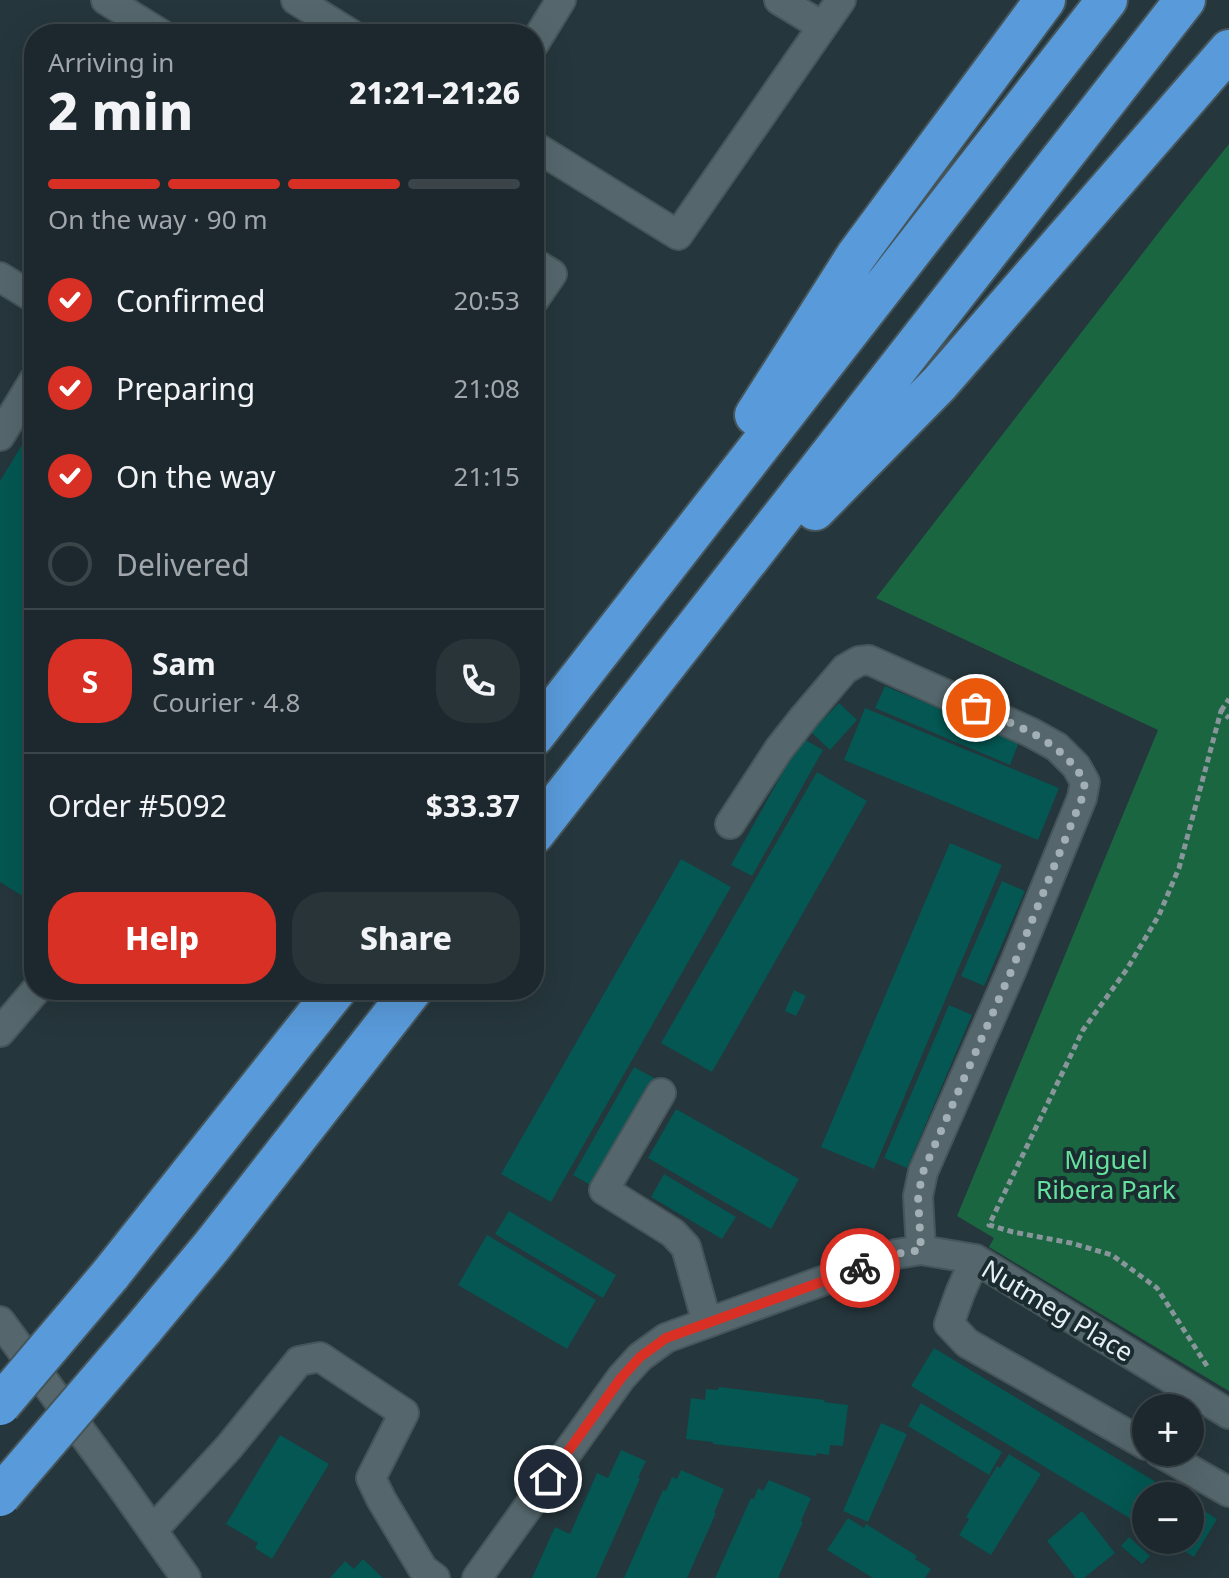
<!DOCTYPE html>
<meta charset="utf-8">
<style>
body{margin:0;font-family:"Noto Sans",sans-serif;background:#293439;color:#f1f3f6;height:100vh;display:flex;flex-direction:column;font-size:30px;white-space:nowrap}
*{box-sizing:border-box;margin:0}
p{font-size:26px;color:#a0a6aa}
.icon{flex:none;width:44px;height:44px;fill:none;stroke:currentColor;stroke-width:2;stroke-linecap:round;stroke-linejoin:round}
.map{position:relative;flex:1;overflow:hidden}
.details{position:absolute;left:24px;top:24px;width:520px;height:976px;display:flex;flex-direction:column;background:#1c282d;border-radius:32px;box-shadow:0 8px 32px #0002,0 0 0 2px #3a4449}
.details>*{flex:none}
.controls{position:absolute;left:1132px;top:1394px;display:grid;gap:16px}
.controls a{display:grid;place-items:center;width:72px;height:72px;border-radius:50%;background:#1c282d;box-shadow:0 8px 32px #0002,0 0 0 2px #3a4449;font-size:40px}
.pin{position:absolute;display:grid;place-items:center;width:68px;height:68px;color:#fff;margin:-34px;border:4px solid #fff;border-radius:50%;box-shadow:0 2px 8px #0007}
.courier{position:absolute;display:grid;place-items:center;width:80px;height:80px;margin:-40px;border:6px solid #d93025;border-radius:50%;background:#fff;color:#222;box-shadow:0 2px 10px #0007}
.overview em{font-style:normal;font-weight:800}
.overview div{display:flex;flex-direction:column-reverse}
.overview{display:flex;align-items:center;justify-content:space-between;height:136px;padding:0 24px}
h1{font-size:52px;font-weight:800;line-height:60px}
.bar{display:grid;grid-template-columns:repeat(4,1fr);gap:12px 8px;align-content:center;height:96px;padding:0 24px}
.bar i{height:10px;border-radius:6px;background:#3a4449}
.bar .on{background:#d93025}
.bar p{grid-column:span 4}
.line{display:flex;align-items:center;gap:20px;padding:0 24px;border-top:2px solid #3a4449}
.line div{flex:1}
.round{display:grid;place-items:center;flex:none;width:84px;height:84px;border-radius:32px;background:#293439}
ol{padding:0 24px;list-style:none}
li{display:flex;align-items:center;gap:24px;height:88px}
li p{margin-inline-start:auto}
li .icon{padding:8px;border-radius:50%;background:#d93025;color:#fff;stroke-width:4}
li:last-child{color:#a0a6aa}
li i{width:44px;height:44px;border:4px solid #3a4449;border-radius:50%}
.action{display:flex;gap:16px;margin-top:auto;padding:16px 24px}
.action a{flex:1;height:92px;border-radius:32px;background:#d93025;color:#fff;font-size:32px;font-weight:800;line-height:92px;text-align:center}
.action a+a{background:#293439;color:#f1f3f6}
.map>svg:first-child{display:block}
</style>
<div class="map">
<svg width="1229" height="1578" viewBox="0 0 1229 1578">
<rect width="100%" height="100%" fill="#25363c"/>
<path fill="#1a6641" d="M1229,144V1391L989,1247L994,1238L957,1216L1158,730L876,598L1166,223Z"/>
<path fill="#045752" d="M34,425V903L0,882V481Z
M885,686L1019,742L1010,765L875,708Z
M839,703L857,720L830,750L811,732Z
M865,708L1059,788L1038,840L844,760Z
M802,738L823,750L752,876L731,865Z
M817,772L867,801L712,1072L661,1043Z
M950,843L1002,865L874,1169L821,1147Z
M681,859L731,887L551,1202L501,1174Z
M1002,881L1025,891L984,986L961,976Z
M794,990L806,996L796,1016L785,1011Z
M949,1005L972,1015L907,1168L884,1158Z
M634,1067L656,1079L594,1187L573,1175Z
M676,1109L799,1179L771,1229L648,1158Z
M664,1174L736,1217L722,1239L651,1197Z
M509,1211L616,1275L603,1298L495,1234Z
M487,1235L596,1300L567,1349L458,1285Z
M934,1348L1179,1496H1146V1528L911,1386Z
M719,1387L825,1400L824,1402L848,1405L843,1446L830,1445L829,1455L817,1453L816,1456L713,1444V1442L686,1439L691,1398L705,1400L706,1389L718,1390Z
M921,1403L1002,1452L989,1475L908,1426Z
M881,1423L907,1434L868,1522L843,1511Z
M280,1435L329,1464L272,1559L255,1548L258,1543L226,1524Z
M621,1450L646,1461L638,1478L640,1479L596,1578H532L555,1527L570,1534L597,1473L608,1478Z
M1009,1454L1041,1474L991,1555L959,1535L969,1519L966,1517L982,1491L997,1466L1000,1468Z
M681,1470L724,1489L714,1513H716L687,1578H624L663,1490L666,1491L672,1477L677,1479Z
M769,1480L811,1498L801,1521L803,1522L778,1578H715L751,1498L754,1499L758,1488L763,1491Z
M1190,1502L1217,1519L1194,1557L1166,1540H1190Z
M1082,1511L1115,1553L1084,1578H1076L1047,1541Z
M848,1518L864,1528L866,1524L917,1556L915,1559L931,1569L925,1578H873L827,1550Z
M1129,1537L1150,1556L1142,1564L1121,1546Z
M363,1559L383,1578H330L345,1561L354,1569Z"/>
<g fill="none" stroke-linecap="round" stroke-linejoin="round">
<g stroke="#455559" stroke-width="32">
<path id="minor" d="M106,0L161,34
M296,0L351,34
M779,0L822,26
M534,44L561,0
M534,146L678,235L841,0
M534,263L552,274L534,300
M0,277L34,298
M0,436L34,380
M730,824L779,749L805,716L845,669L859,661L869,660L1030,732L1057,747L1076,766L1085,782L1082,798L1013,967L923,1172L918,1196L921,1250
M0,1032L36,990
M661,1093L604,1190L673,1233L686,1247L707,1323
M975,1259L960,1293L949,1324L967,1343L1146,1445
M0,1321L119,1483L186,1578
M1159,1452L1229,1492
M153,1530L229,1447L299,1361L320,1357L404,1413L371,1478L381,1499L423,1569L435,1578
M477,1578L621,1378L640,1357L666,1338L896,1254L921,1250L975,1259L1229,1414"/>
</g>
<g stroke="#455559" stroke-width="44">
<path id="highway" d="M755,415L856,256L1045,0
M815,510L939,384L1229,50
M534,736L1107,0
M534,834L1185,0
M110,1275L336,990
M143,1329L212,1246L412,990"/>
</g>
<path stroke="#88959a" stroke-width="5" stroke-dasharray="6 4" stroke-linecap="butt" d="M1221,711L1229,699
M1207,1366L1157,1288L1112,1255L1071,1243L1013,1232L989,1225L1083,1030L1127,969L1159,915L1179,868L1221,711L1229,718"/>
<use href="#minor" stroke="#55676d" stroke-width="28"/>
<use href="#highway" stroke="#599ada" stroke-width="40"/>
<g stroke="#455559" stroke-width="44" stroke-linecap="butt">
<path id="highway-bridge" d="M0,1405L110,1275
M0,1496L143,1329"/>
</g>
<use href="#highway-bridge" stroke="#599ada" stroke-width="40"/>
</g>
<g fill="none" stroke-linecap="round" stroke-linejoin="round">
<path stroke="#a2afb4" stroke-width="8" stroke-dasharray="0 14.4" d="M860,1268L896,1254L921,1250L918,1196L923,1172L1013,967L1082,798L1085,782C1060,739 1019,727 976,708"/>
<path stroke="#d93025" stroke-width="10" d="M548,1479L621,1378L640,1357L666,1338L860,1268"/>
</g>
<g text-anchor="middle" dominant-baseline="central" stroke-width="8" stroke-linejoin="round" paint-order="stroke">
<g font-size="26" fill="#65e09d" stroke="#1b2c31">
<text x="1106" y="1159">Miguel<tspan x="1106" dy="30">Ribera Park</tspan></text>
</g>
<g font-size="26" fill="#e6f0f4" stroke="#1b2c31">
<text transform="translate(1058 1310) rotate(31)">Nutmeg Place</text>
</g>
</g>
</svg>
<div class="controls">
<a>+</a>
<a>−</a>
</div>
<div class="pin" style="left:976px;top:708px;background:#ea580c"><svg class="icon" aria-label="bag" viewBox="0 0 24 24"><path d="M5 8h14l-1 12H6zM9 8a3 3 0 0 1 6 0"/></svg></div>
<div class="pin" style="left:548px;top:1479px;background:#1f2937"><svg class="icon" aria-label="home" viewBox="0 0 24 24"><path d="M3 11l9-7 9 7M6 9v11h12V9"/></svg></div>
<div class="courier" style="left:860px;top:1268px"><svg class="icon" aria-label="bike" viewBox="0 0 24 24"><circle cx="6" cy="16" r="4"/><circle cx="18" cy="16" r="4"/><path d="M6 16l4-8h5l3 8M10 8l3 8H6M13 5h3"/></svg></div>
<section class="details">
<div class="overview"><div><h1>2 min</h1><p>Arriving in</p></div><em>21:21–21:26</em></div>
<div class="bar"><i class="on"></i><i class="on"></i><i class="on"></i><i></i><p>On the way · 90 m</p></div>
<ol>
<li><svg class="icon" aria-label="check" viewBox="0 0 24 24"><path d="M5 12l5 5 9-10"/></svg>Confirmed<p>20:53</p></li>
<li><svg class="icon" aria-label="check" viewBox="0 0 24 24"><path d="M5 12l5 5 9-10"/></svg>Preparing<p>21:08</p></li>
<li><svg class="icon" aria-label="check" viewBox="0 0 24 24"><path d="M5 12l5 5 9-10"/></svg>On the way<p>21:15</p></li>
<li><i></i>Delivered</li>
</ol>
<div class="line" style="height:144px"><b class="round" style="background:#d93025;color:#fff">S</b><div><b>Sam</b><p>Courier · 4.8</p></div><a class="round"><svg class="icon" aria-label="phone" viewBox="0 0 24 24"><path d="M5 4h4l2 5-3 2q2 4 5 5l2-3 5 2v4C11 20 4 13 5 4z"/></svg></a></div>
<div class="line" style="height:104px"><div>Order #5092</div><b>$33.37</b></div>
<div class="action"><a>Help</a><a>Share</a></div>
</section>
</div>
